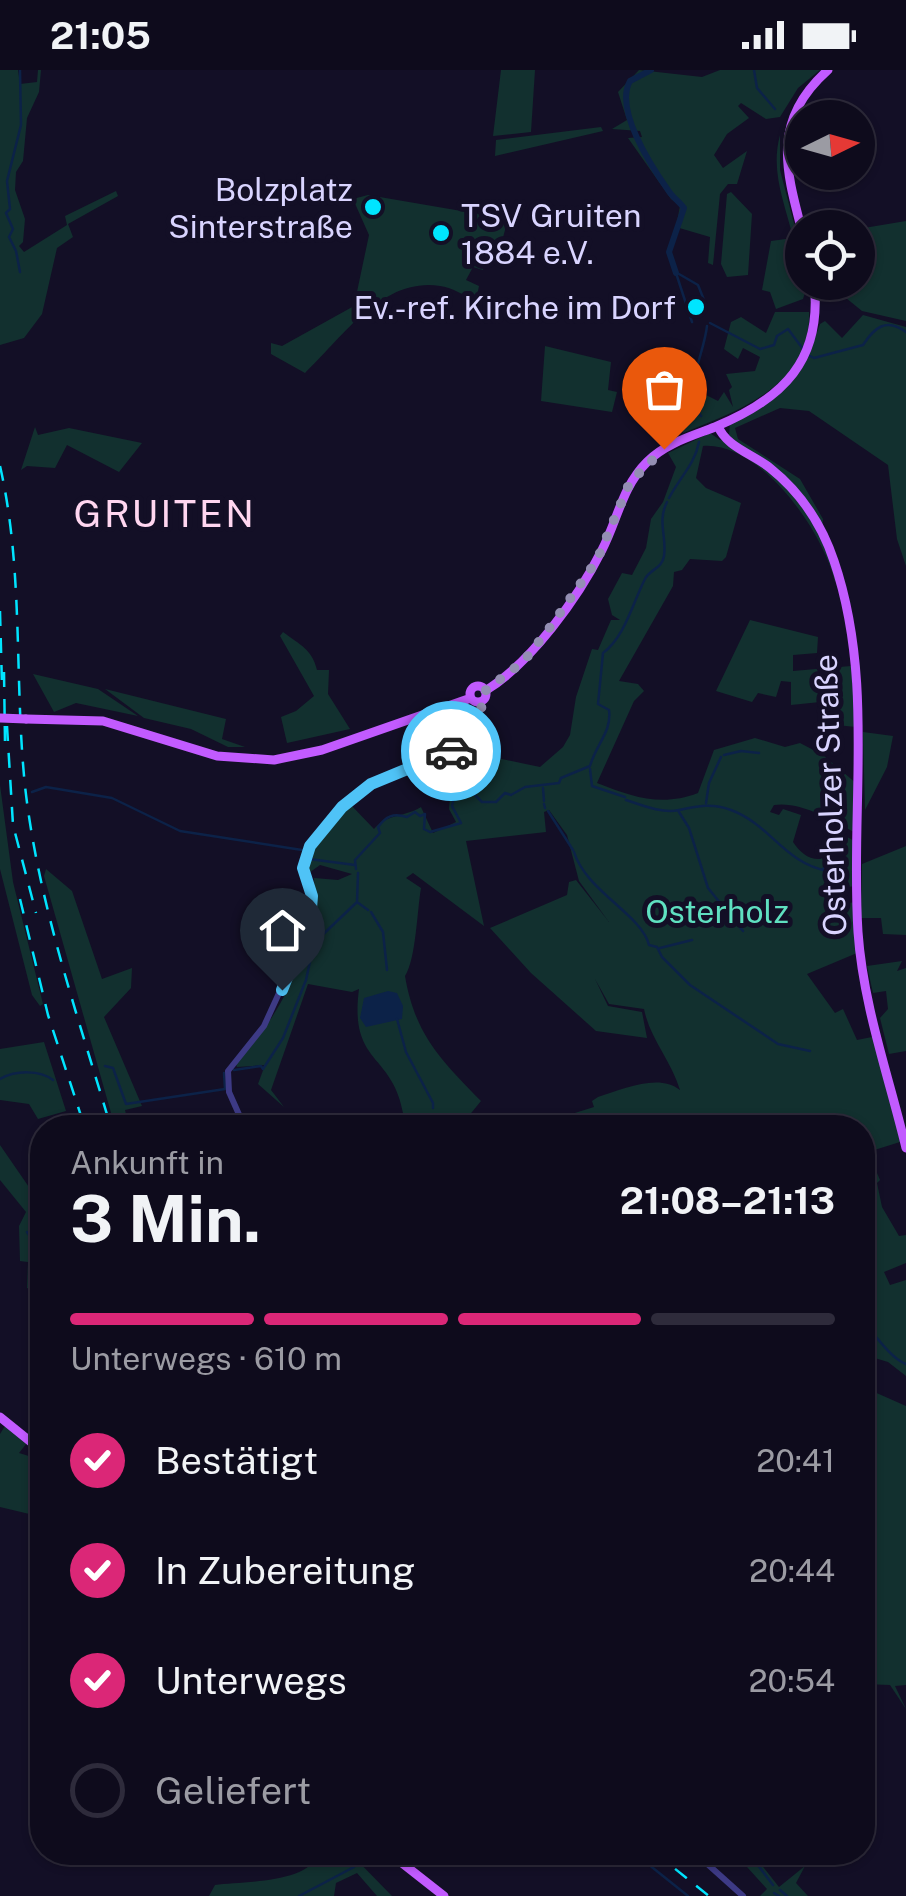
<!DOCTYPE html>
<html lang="de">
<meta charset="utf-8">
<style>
body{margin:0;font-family:"Public Sans",sans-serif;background:#171425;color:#f1f3f6;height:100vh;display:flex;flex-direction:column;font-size:38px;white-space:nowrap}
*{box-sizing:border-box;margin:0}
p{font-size:32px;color:#9b9ba3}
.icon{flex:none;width:55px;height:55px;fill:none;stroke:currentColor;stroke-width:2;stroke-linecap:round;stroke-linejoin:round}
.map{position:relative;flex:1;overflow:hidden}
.drawer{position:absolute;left:30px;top:1045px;width:845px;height:750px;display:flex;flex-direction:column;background:#0e0b1c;border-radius:40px;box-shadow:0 2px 8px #0004,0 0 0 2px #2e2b3b}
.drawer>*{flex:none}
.needle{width:65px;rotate:85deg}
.fabs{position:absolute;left:785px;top:30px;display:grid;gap:20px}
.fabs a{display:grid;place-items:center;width:90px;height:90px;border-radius:50%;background:#0e0b1c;box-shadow:0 2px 8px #0004,0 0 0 2px #2e2b3b;font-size:50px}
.pin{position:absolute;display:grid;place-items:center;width:85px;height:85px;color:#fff;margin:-102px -42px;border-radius:50% 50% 50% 0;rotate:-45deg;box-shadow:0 0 10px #0007}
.pin .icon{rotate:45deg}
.courier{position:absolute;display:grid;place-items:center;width:100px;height:100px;margin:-50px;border:8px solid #4fc3f7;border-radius:50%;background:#fff;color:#222;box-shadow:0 2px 12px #0007}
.headline em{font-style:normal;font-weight:700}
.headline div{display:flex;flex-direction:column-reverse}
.headline{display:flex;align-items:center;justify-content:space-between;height:170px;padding:0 40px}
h1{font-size:65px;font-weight:700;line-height:75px}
.bar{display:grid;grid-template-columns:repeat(4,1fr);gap:15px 10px;align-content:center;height:120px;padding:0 40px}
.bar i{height:12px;border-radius:8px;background:#2e2b3b}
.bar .current{background:#db2777}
.bar p{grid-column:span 4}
ol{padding:0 40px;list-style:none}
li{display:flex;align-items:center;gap:30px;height:110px}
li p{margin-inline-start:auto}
li .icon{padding:10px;border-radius:50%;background:#db2777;color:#fff;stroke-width:4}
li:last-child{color:#9b9ba3}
li i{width:55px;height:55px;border:5px solid #2e2b3b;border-radius:50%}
.status{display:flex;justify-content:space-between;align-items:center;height:70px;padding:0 50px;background:#0e0b1c;direction:ltr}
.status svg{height:28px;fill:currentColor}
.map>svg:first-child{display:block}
</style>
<div class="status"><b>21:05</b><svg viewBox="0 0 49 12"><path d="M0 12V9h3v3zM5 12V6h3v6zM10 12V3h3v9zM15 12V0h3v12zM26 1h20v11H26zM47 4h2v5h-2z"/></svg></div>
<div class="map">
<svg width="906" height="1826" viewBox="0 0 906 1826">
<rect width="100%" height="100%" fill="#130f26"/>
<path fill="#12302f" d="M0,0H18L20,14L37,12L38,0H41L39,22L27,48L23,91L16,102L15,120L25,149L23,172L19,176L24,182L67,155L65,146L116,121L118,126L68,154L73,167L57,178L42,244L24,268L0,275Z
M501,0H535L531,62L493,66Z
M639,0L702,7L720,0H820L798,18L780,47L766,49L741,33L738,36L749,48L727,64L714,85L723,98L747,81L737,114H728L720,124L713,195L708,193L710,167L676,157L680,136L671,129L628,68L642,67L640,61L612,59L627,50L618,22Z
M601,57L603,61L495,86L496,70Z
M780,65V100L802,184V212L808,213L803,229L776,239L770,222L762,220L771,171L793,168C785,133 770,102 780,65Z
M731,122L752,144L748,205L727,207L721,194L727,124Z
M368,125L508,149L502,171L494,170L483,200L473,197L466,210L479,216L476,231C465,226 451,217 440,216C382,207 342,268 305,303L271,284V273L282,276L354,236L369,165L353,129Z
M906,151V251L862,241L835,219L822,217V213L858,212V159Z
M775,242H809C812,315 738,341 683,363L679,349L690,347L686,315L718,331L724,322L733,337L729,320L732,317L726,304L755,301L760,287L743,278L738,289L724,279L731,252L741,247L766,263Z
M863,245L906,257V496L897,469L888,395L809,341L780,338L735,358L738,369L800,409L823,449L822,467L837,508L835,512C823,461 761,372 703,376L696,408L706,418L741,433L726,487L722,491L690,489L682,500L674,502L673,516L619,611L638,614L644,621L634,631L597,713C632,727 662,737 698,723L714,680L755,668L785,677L800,673L823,685L857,714L854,762C832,750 800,731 774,735L770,742L779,745L783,739L801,745L793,772C800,782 808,790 821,789L828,780L826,755L856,772L855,816L841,818L830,830L846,847V834L854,832L857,883L807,904L835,943L843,939L857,970L877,966L900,1072L868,1082L880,1110L877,1113L882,1137L899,1166L906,1165V1193L884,1202L890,1215L906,1210V1306L888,1292L868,1286L863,1309L862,1058L530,1057L594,1037L592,1031L598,1027C623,1019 659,1003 680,1020C671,990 650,969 644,939L609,934L595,909L608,936L642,942L647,968L596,961L531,903L490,858L567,825L569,812L576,810L609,852L579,811L567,765L549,740L544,742L546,762L466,771L484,856L413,803L406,808L421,818C417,841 416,889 405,906C415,965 441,990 481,1031L463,1053L446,1045L464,1057H429L430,1053L403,1043C392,982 349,995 359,919L352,922L308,914L271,1020L284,1037L258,1014L265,995L237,997L236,994C281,945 318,875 314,808L338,810L352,804L320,795L306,805C305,775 331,755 350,734L374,759C386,744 405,747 421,737L433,763L456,752L449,739L450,727L471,719L464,705L497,688L540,697L563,677L570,665L576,627L592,579L598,580L611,550H620L612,545L608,529L622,503L632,505L646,478L651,449L663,432L676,397L668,383L710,363L720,370L729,364L730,354C777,331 803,304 820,254L825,251L842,268Z
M545,276L611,292L608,320L617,322L612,342L541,331Z
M35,357L38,365L69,358L142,373L119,402L67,375L55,398L27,396L21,400Z
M750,550L818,567L817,583L793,585V601L851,596L856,657L836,655L830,631L791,635V612L781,611L776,627L758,623L752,632L716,621Z
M283,562C300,575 312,579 317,600H329L328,624L350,659L287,673L281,647L296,641L314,626L280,566Z
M33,604L98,619L138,646L76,633L54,642Z
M105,619L226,649L222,669L245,677H228L191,659L144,648Z
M863,662L893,666L887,697L865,740Z
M0,715L13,812L43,934L40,936L32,925L0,799Z
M906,776V865L883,864L881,848H861L862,794Z
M46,799L72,821L102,909L132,898L131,918L104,947L142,1036L125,1040L129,1057H115L44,806Z
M902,891L897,901L906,898V981L889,984L880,948L888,939L886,921L873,923L867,896Z
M44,972L66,1041L38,1049L29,1034L0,1030V979Z
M0,1075L42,1136V1223L27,1218L28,1192L20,1191L19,1156L26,1142L0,1110Z
M863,1317L906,1336V1615L895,1616L906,1639L890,1615L863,1614Z
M5,1356L27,1373L19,1383L42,1390V1447L0,1437V1364Z
M318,1782L350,1783L392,1826H377L357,1803L336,1813L334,1826H209L215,1815C243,1811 311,1814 318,1782Z
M710,1783H752L779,1817L805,1796L796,1813L808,1826H760L767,1819L747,1797Z"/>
<path fill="#0c2248" d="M388,921L397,923L403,936L402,949L366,957L360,948L364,928Z"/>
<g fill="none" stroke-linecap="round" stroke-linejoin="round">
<path stroke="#0c2248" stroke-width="2.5" d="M754,0L757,18L775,39
M20,202L16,181L9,167L13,159L6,143L10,139L7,111L21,55L20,0
M676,203L692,252
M679,204L698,215L706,235
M710,253L760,279L774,275L777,266L788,259L803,279
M808,285L814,288L863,275C874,258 886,247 906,262
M701,346C682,321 704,285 707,256
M669,428C680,407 695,394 699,372
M724,685L741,681L759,683
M590,699L592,716L625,727
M543,718L544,731
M32,722L46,717L112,728L180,761L302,780
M626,730C641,735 663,744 679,740C698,736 712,733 731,740C771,755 784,793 828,801L832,820
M706,733L709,713L721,687
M544,734L545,738
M548,741L573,780
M679,742L689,758L708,818L743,861
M574,782C586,821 642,845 649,875L657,877L662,887L690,915L778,974L810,981
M309,789L355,795
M356,799L355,790L380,763L378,757C386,746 393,743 407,747L415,742L420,746L425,744L424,759L430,762L461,753L452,736L454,727L471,721L482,732H496L505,723L511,725L525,717L559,713L561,708L590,696C596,674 612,662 609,640L598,634L603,583C625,567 633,532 645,509C650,499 662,499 664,486C667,466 657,452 667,432
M823,800L827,791L843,782
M357,832L368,840
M371,842L383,862L387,900
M660,878L692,870
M397,949L406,982L433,1033V1038
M105,996L113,998L126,1034L225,1019L224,1003
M234,1000L261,996L263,999L283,968L306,910L314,873L357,832L358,803
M0,1009C16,1000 40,1000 53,1010
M431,1058L432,1045
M27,1162L42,1184
M862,1250C873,1262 890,1288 906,1294
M633,1782L688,1826
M739,1782L754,1790L773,1815
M780,1820L787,1826
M774,1823L779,1826
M299,1826L354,1797"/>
<path stroke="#0c2248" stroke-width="6" d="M651,0L630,11C614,39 651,96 668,120C672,127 679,131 684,138L669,182L676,203"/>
<path stroke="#3d3a85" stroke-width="6" d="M245,1058L229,1022L228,1001L264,956L306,864L312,834L303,799L307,780L342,737L371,714L450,682L477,652L481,632
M401,1782L409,1797
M694,1782L743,1826"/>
<path stroke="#c25bff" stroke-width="9" d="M802,161C785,97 772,50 828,0
M718,356C726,377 753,384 770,398C800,422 822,455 834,491C875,611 850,739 858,862C863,935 889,1007 906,1078
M470 624a8 8 0 1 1 16 0a8 8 0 1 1-16 0Z
M485,621C531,593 578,528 602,480C618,449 622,417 647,392C666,373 692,366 715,357C783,329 823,290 814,212
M26,649L103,651L217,686L274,690L322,680L471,628
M0,1347L42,1381
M388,1782L444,1826"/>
<path stroke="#00e5ff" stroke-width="2.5" stroke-dasharray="15 12" stroke-linecap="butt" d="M0,396C24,501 14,610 25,716C38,833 78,946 111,1058
M0,541L2,616
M4,602L5,672
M7,656L13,755L36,843
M20,829L48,945L85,1058
M654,1782L709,1826"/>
<path stroke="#c25bff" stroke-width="9" d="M0,648L26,649"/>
</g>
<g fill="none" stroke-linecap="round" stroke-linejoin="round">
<path stroke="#948fb3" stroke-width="10" stroke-dasharray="0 18" d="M451,681L478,650L486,620L524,591L551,556L597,490L630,412L664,379"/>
<path stroke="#4fc3f7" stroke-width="12" d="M282,920L310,850L312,826L303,798L310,776L342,737L371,714L451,681"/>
</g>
<g fill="#00e5ff" stroke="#130f26" stroke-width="4">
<circle cx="373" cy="137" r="10"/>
<circle cx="441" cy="163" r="10"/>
<circle cx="696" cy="237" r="10"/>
</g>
<g text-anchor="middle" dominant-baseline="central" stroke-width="10" stroke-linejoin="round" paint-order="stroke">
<g font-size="32" fill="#d9d4ff" stroke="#130f26" text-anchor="end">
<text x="353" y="119">Bolzplatz<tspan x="353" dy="37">Sinterstraße</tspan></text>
<text x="461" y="145" text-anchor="start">TSV Gruiten<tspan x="461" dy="37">1884 e.V.</tspan></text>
<text x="676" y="237">Ev.-ref. Kirche im Dorf</text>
</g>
<g font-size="32" fill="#d9d4ff" stroke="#130f26">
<text transform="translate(830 725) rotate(-92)">Osterholzer Straße</text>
</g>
<g font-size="32" fill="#5fe0c0" stroke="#130f26">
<text x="717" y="841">Osterholz</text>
</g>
<g font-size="38" letter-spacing="2.5" fill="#ffd6f0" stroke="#130f26">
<text x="165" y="443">GRUITEN</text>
</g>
</g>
</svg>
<div class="fabs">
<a><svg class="needle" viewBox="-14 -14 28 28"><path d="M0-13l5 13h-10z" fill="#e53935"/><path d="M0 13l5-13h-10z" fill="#9b9ba3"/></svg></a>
<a><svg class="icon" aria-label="locate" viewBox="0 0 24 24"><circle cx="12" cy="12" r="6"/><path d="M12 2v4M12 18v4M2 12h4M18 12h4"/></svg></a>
</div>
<div class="pin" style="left:664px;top:379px;background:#ea580c"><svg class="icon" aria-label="bag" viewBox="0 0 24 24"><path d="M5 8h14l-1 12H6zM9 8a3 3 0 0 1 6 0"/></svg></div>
<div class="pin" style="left:282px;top:920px;background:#1f2937"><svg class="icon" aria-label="home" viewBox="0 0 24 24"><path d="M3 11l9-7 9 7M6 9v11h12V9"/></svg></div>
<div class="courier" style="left:451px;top:681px"><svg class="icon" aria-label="car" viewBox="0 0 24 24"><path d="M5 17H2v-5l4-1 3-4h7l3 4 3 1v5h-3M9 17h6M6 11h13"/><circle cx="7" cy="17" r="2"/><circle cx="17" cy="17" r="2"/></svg></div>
<section class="drawer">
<div class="headline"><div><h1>3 Min.</h1><p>Ankunft in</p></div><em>21:08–21:13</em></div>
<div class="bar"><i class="current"></i><i class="current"></i><i class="current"></i><i></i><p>Unterwegs · 610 m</p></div>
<ol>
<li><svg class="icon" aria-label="check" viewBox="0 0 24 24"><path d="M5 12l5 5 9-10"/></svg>Bestätigt<p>20:41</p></li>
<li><svg class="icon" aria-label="check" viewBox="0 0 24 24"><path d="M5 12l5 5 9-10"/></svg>In Zubereitung<p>20:44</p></li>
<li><svg class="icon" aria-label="check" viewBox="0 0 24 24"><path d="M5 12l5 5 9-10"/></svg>Unterwegs<p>20:54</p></li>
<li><i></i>Geliefert</li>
</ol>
</section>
</div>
